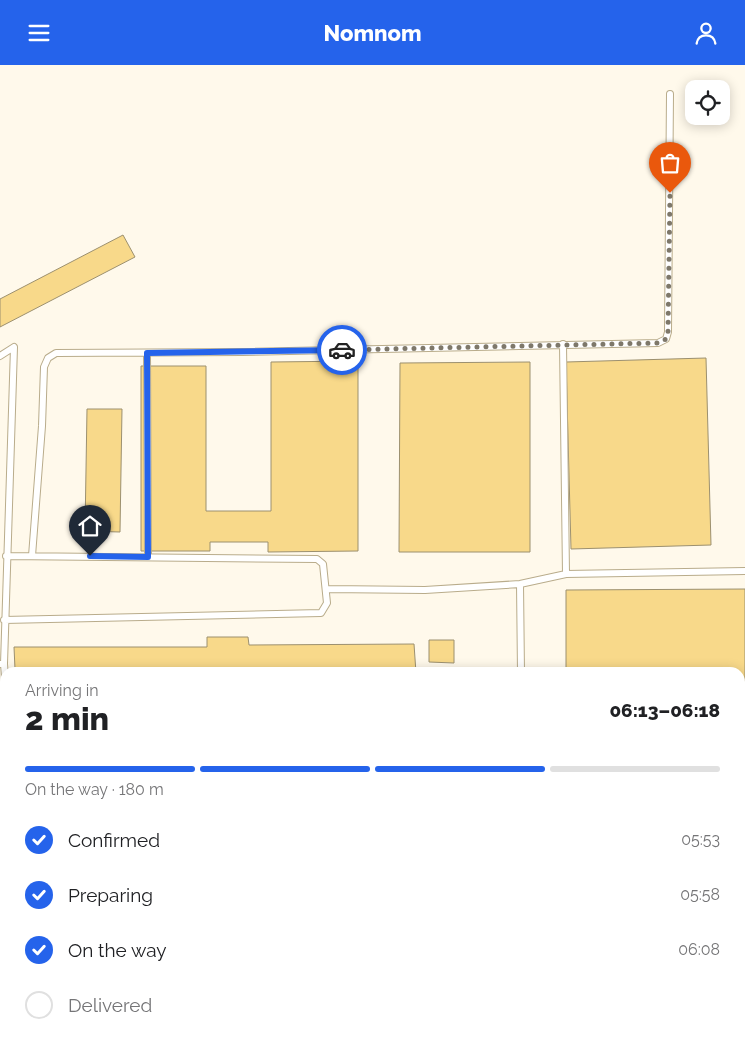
<!DOCTYPE html>
<meta charset="utf-8">
<style>
body{margin:0;font-family:Raleway,sans-serif;background:#f6f6f6;color:#202124;height:100vh;display:flex;flex-direction:column;font-size:19px;white-space:nowrap}
*{box-sizing:border-box;margin:0}
p{font-size:16px;color:#757577}
.icon{flex:none;width:28px;height:28px;fill:none;stroke:currentColor;stroke-width:2;stroke-linecap:round;stroke-linejoin:round}
.map{position:relative;flex:1;overflow:hidden}
.details{position:absolute;left:0px;top:602px;width:745px;height:376px;display:flex;flex-direction:column;background:#fff;border-radius:15px 15px 0 0;box-shadow:0 2px 12px #0003}
.details>*{flex:none}
.controls{position:absolute;left:685px;top:15px;display:grid;gap:10px}
.controls a{display:grid;place-items:center;width:45px;height:45px;border-radius:10px;background:#fff;box-shadow:0 2px 12px #0003;font-size:25px}
.pin{position:absolute;display:grid;place-items:center;width:42px;height:42px;color:#fff;margin:-51px -21px;border-radius:50% 50% 50% 0;rotate:-45deg;box-shadow:0 0 5px #0007}
.pin .icon{rotate:45deg}
.courier{position:absolute;display:grid;place-items:center;width:50px;height:50px;margin:-25px;border:4px solid #2563eb;border-radius:50%;background:#fff;color:#222;box-shadow:0 1px 6px #0007}
.head em{font-style:normal;font-weight:800}
.head div{display:flex;flex-direction:column-reverse}
.head{display:flex;align-items:center;justify-content:space-between;height:85px;padding:0 25px}
h1{font-size:32px;font-weight:800;line-height:38px}
.bar{display:grid;grid-template-columns:repeat(4,1fr);gap:8px 5px;align-content:center;height:60px;padding:0 25px}
.bar i{height:6px;border-radius:4px;background:#e0e0e0}
.bar .selected{background:#2563eb}
.bar p{grid-column:span 4}
ol{padding:0 25px;list-style:none}
li{display:flex;align-items:center;gap:15px;height:55px}
li p{margin-inline-start:auto}
li .icon{padding:5px;border-radius:50%;background:#2563eb;color:#fff;stroke-width:4}
li:last-child{color:#757577}
li i{width:28px;height:28px;border:2px solid #e0e0e0;border-radius:50%}
header{display:flex;justify-content:space-between;align-items:center;height:65px;padding:0 25px;background:#2563eb;color:#fff;font-size:22px;font-weight:800}
.map>svg:first-child{display:block}
</style>
<header><svg class="icon" aria-label="menu" viewBox="0 0 24 24"><path d="M4 6h16M4 12h16M4 18h16"/></svg>Nomnom<svg class="icon" aria-label="person" viewBox="0 0 24 24"><circle cx="12" cy="8" r="4"/><path d="M4 21q1-7 8-7t8 7"/></svg></header>
<div class="map">
<svg width="745" height="978" viewBox="0 0 745 978">
<rect width="100%" height="100%" fill="#fff9eb"/>
<path fill="#f8d98a" stroke="#9c906f" d="M123,170L135,192L0,262V234Z
M706,293L711,480L571,484L566,297Z
M358,296V486L268,487V477H210V486H141V301H206V446H271V297Z
M530,297V487H399L400,298Z
M87,344H122L120,467L85,466Z
M745,524V616H740V608H566V525Z
M207,572H248L249,580L414,579L416,608H39V605L15,604L14,582H207Z
M429,575H454V598L429,597Z
M740,642H745V666H740Z
M740,670H745V731H740Z
M740,837L745,838V864L740,863Z
M740,870L745,871V891L740,890Z
M740,962H745V978H734V974H740Z
M475,974H523V978H475Z
M593,974H626V978H593Z
M642,974H673V978H642Z
M698,974H724L725,978H698Z"/>
<g fill="none" stroke-linecap="round" stroke-linejoin="round">
<g stroke="#b9ac8b" stroke-width="8">
<path id="lane" d="M563,279L566,509
M147,288L148,492
M0,291L14,282L4,599H0
M32,491L42,361L44,302L48,293L56,288L242,287L658,278L666,274L668,267L670,29
M520,519L521,608
M327,524L425,525L520,519L566,509L745,506
M4,555L321,548L327,538L323,499L317,494L6,491
M4,599L5,612
M740,625H745"/>
</g>
<g stroke="#b9ac8b" stroke-width="14">
<path id="street" d="M566,978V974"/>
</g>
<g stroke="#b9ac8b" stroke-width="21">
<path id="secondary" d="M740,766H745
M0,778H5"/>
</g>
<use href="#lane" stroke="#fff" stroke-width="6"/>
<use href="#street" stroke="#fff" stroke-width="12"/>
<use href="#secondary" stroke="#d2edfb" stroke-width="19"/>
</g>
<g fill="none" stroke-linecap="round" stroke-linejoin="round">
<path stroke="#7e786a" stroke-width="5" stroke-dasharray="0 9" d="M342,285L658,278L666,274L668,267L670,128"/>
<path stroke="#2563eb" stroke-width="6" d="M90,491L148,492L147,288L342,285"/>
</g>
</svg>
<div class="controls">
<a><svg class="icon" aria-label="locate" viewBox="0 0 24 24"><circle cx="12" cy="12" r="6"/><path d="M12 2v4M12 18v4M2 12h4M18 12h4"/></svg></a>
</div>
<div class="pin" style="left:670px;top:128px;background:#ea580c"><svg class="icon" aria-label="bag" viewBox="0 0 24 24"><path d="M5 8h14l-1 12H6zM9 8a3 3 0 0 1 6 0"/></svg></div>
<div class="pin" style="left:90px;top:491px;background:#1f2937"><svg class="icon" aria-label="home" viewBox="0 0 24 24"><path d="M3 11l9-7 9 7M6 9v11h12V9"/></svg></div>
<div class="courier" style="left:342px;top:285px"><svg class="icon" aria-label="car" viewBox="0 0 24 24"><path d="M5 17H2v-5l4-1 3-4h7l3 4 3 1v5h-3M9 17h6M6 11h13"/><circle cx="7" cy="17" r="2"/><circle cx="17" cy="17" r="2"/></svg></div>
<section class="details">
<div class="head"><div><h1>2 min</h1><p>Arriving in</p></div><em>06:13–06:18</em></div>
<div class="bar"><i class="selected"></i><i class="selected"></i><i class="selected"></i><i></i><p>On the way · 180 m</p></div>
<ol>
<li><svg class="icon" aria-label="check" viewBox="0 0 24 24"><path d="M5 12l5 5 9-10"/></svg>Confirmed<p>05:53</p></li>
<li><svg class="icon" aria-label="check" viewBox="0 0 24 24"><path d="M5 12l5 5 9-10"/></svg>Preparing<p>05:58</p></li>
<li><svg class="icon" aria-label="check" viewBox="0 0 24 24"><path d="M5 12l5 5 9-10"/></svg>On the way<p>06:08</p></li>
<li><i></i>Delivered</li>
</ol>
</section>
</div>
